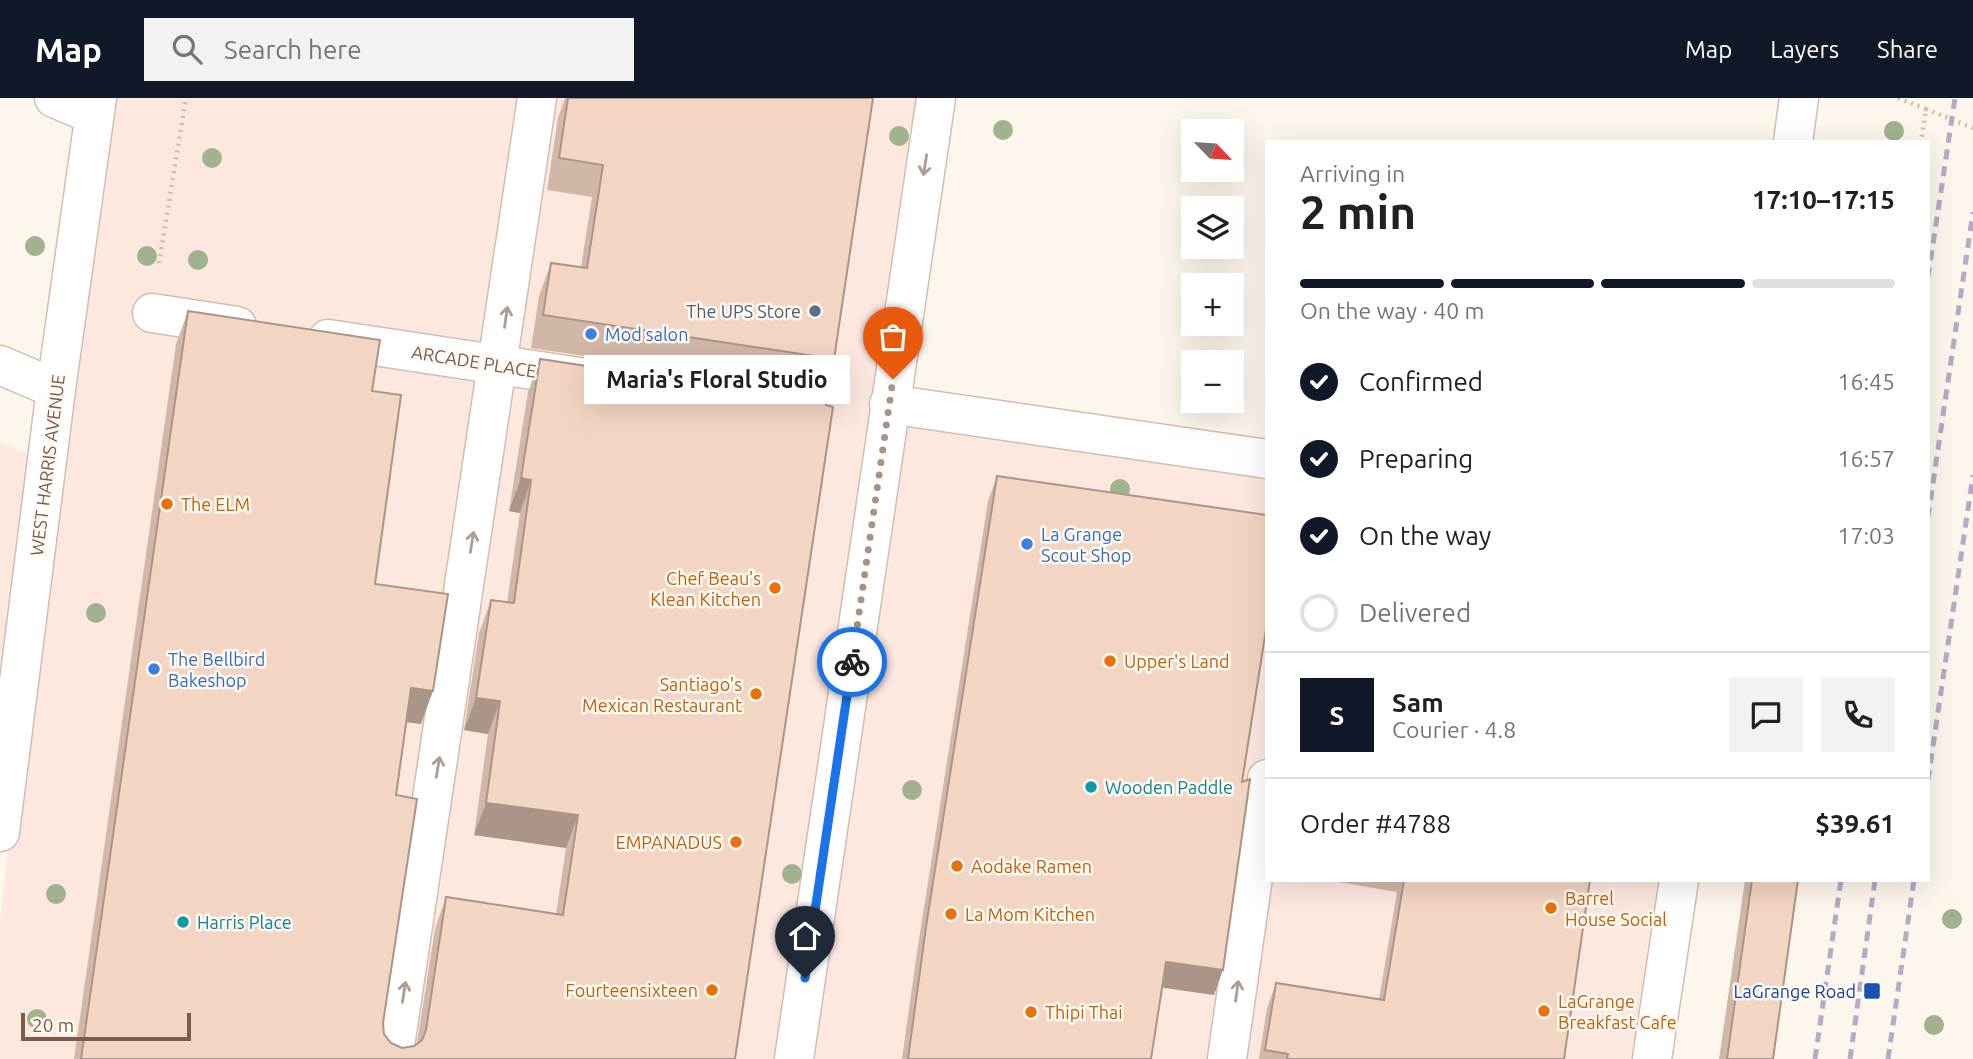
<!DOCTYPE html>
<meta charset="utf-8">
<style>
body{margin:0;font-family:Ubuntu,sans-serif;background:#f2f2f2;color:#202124;height:100vh;display:flex;flex-direction:column;font-size:26px;white-space:nowrap}
*{box-sizing:border-box;margin:0}
p{font-size:23px;color:#757577}
.icon{flex:none;width:38px;height:38px;fill:none;stroke:currentColor;stroke-width:2;stroke-linecap:round;stroke-linejoin:round}
.map{position:relative;flex:1;overflow:hidden}
.drawer{position:absolute;left:1265px;top:42px;width:665px;height:742px;display:flex;flex-direction:column;background:#fff;border-radius:0px;box-shadow:0 7px 28px #0002}
.drawer>*{flex:none}
.needle{width:46px;rotate:115deg}
.tools{position:absolute;left:1181px;top:21px;display:grid;gap:14px}
.tools a{display:grid;place-items:center;width:63px;height:63px;border-radius:0px;background:#fff;box-shadow:0 7px 28px #0002;font-size:35px}
.scale{position:absolute;left:21px;bottom:18px;width:170px;box-sizing:border-box;padding-left:7px;border:4px solid #7a5c4d;border-top:0;font-size:19px;line-height:24px;white-space:nowrap;color:#7a5c4d;-webkit-text-stroke:5px #fffaf3;paint-order:stroke}
.pin{position:absolute;display:grid;place-items:center;width:60px;height:60px;color:#fff;margin:-72px -30px;border-radius:50% 50% 50% 0;rotate:-45deg;box-shadow:0 0 7px #0007}
.pin .icon{rotate:45deg}
.courier{position:absolute;display:grid;place-items:center;width:70px;height:70px;margin:-35px;border:5px solid #1a73e8;border-radius:50%;background:#fff;color:#222;box-shadow:0 2px 9px #0007}
.bubble{position:absolute;height:49px;border-radius:0px;background:#fff;box-shadow:0 7px 28px #0002;font-size:23px;font-weight:700;line-height:49px;text-align:center}
.summary em{font-style:normal;font-weight:700}
.summary div{display:flex;flex-direction:column-reverse}
.summary{display:flex;align-items:center;justify-content:space-between;height:119px;padding:0 35px}
h1{font-size:46px;font-weight:700;line-height:52px}
.bar{display:grid;grid-template-columns:repeat(4,1fr);gap:10px 7px;align-content:center;height:84px;padding:0 35px}
.bar i{height:9px;border-radius:5px;background:#e0e0e0}
.bar .on{background:#111827}
.bar p{grid-column:span 4}
.line{display:flex;align-items:center;gap:18px;padding:0 35px;border-top:2px solid #e0e0e0}
.line div{flex:1}
.round{display:grid;place-items:center;flex:none;width:74px;height:74px;border-radius:0px;background:#f2f2f2}
ol{padding:0 35px;list-style:none}
li{display:flex;align-items:center;gap:21px;height:77px}
li p{margin-inline-start:auto}
li .icon{padding:7px;border-radius:50%;background:#111827;color:#fff;stroke-width:4}
li:last-child{color:#757577}
li i{width:38px;height:38px;border:4px solid #e0e0e0;border-radius:50%}
header{display:flex;align-items:center;gap:42px;box-sizing:border-box;height:98px;padding:0 35px;background:#111827;color:#fff}
header strong{font-size:33px}
nav{display:flex;gap:38px;margin-inline-start:auto;font-size:24px}
.search{width:490px;height:63px;background:#f2f2f2;display:flex;align-items:center;gap:18px;box-sizing:border-box;padding:0 24px;border-radius:0px;color:#757577;font-size:26px}
.map>svg:first-child{display:block}
</style>
<header>
<strong>Map</strong>
<div class="search"><svg class="icon" aria-label="search" viewBox="0 0 24 24"><circle cx="10" cy="10" r="6"/><path d="M15 15l6 6"/></svg>Search here</div>
<nav><a>Map</a><a>Layers</a><a>Share</a></nav>
</header>
<div class="map">
<svg width="1973" height="961" viewBox="0 0 1973 961">
<rect width="100%" height="100%" fill="#fdf6ec"/>
<path fill="#fde8e0" d="M107,0H924L781,961H0V820L78,191Z
M906,323L1267,372V782H1662L1635,961H810Z
M0,344L39,361L0,651Z"/>
<g fill="none" stroke-linecap="round" stroke-linejoin="round">
<g stroke="#d1beb0" stroke-width="41">
<path id="minor" d="M54,0L94,17
M1793,44L1799,0
M152,215L237,228
M328,241L586,280
M0,267L56,291
M889,306L1267,361
M0,734L56,291L97,0
M393,961L537,0
M794,961L936,0
M1227,961L1267,681
M1652,961L1679,782"/>
</g>
<path stroke="#d9b8a5" stroke-width="4.5" stroke-dasharray="2 5" stroke-linecap="butt" d="M1898,0L1926,11L1921,44
M1926,11L1973,30
M159,165L186,0"/>
<use href="#minor" stroke="#fff" stroke-width="38"/>
<path stroke="#b9a8c9" stroke-width="5" stroke-dasharray="10 7" stroke-linecap="butt" d="M1928,179L1955,0
M1928,419L1973,114
M1928,682L1973,377
M1815,961L1841,782
M1850,961L1875,782
M1888,961L1914,782"/>
</g>
<g fill="#a0b28e">
<circle cx="1003" cy="32" r="10"/>
<circle cx="1894" cy="33" r="10"/>
<circle cx="899" cy="38" r="10"/>
<circle cx="212" cy="60" r="10"/>
<circle cx="35" cy="148" r="10"/>
<circle cx="147" cy="158" r="10"/>
<circle cx="198" cy="162" r="10"/>
<circle cx="1120" cy="391" r="10"/>
<circle cx="96" cy="515" r="10"/>
<circle cx="912" cy="692" r="10"/>
<circle cx="792" cy="776" r="10"/>
<circle cx="56" cy="796" r="10"/>
<circle cx="1952" cy="821" r="10"/>
<circle cx="37" cy="921" r="10"/>
<circle cx="1934" cy="927" r="10"/>
</g>
<path fill="#d1b7a8" d="M565,0H568L834,261L822,293L531,250L539,198L551,165L581,169L592,99L547,92L558,20Z
M188,213L372,293L375,486L421,626L406,624L396,697L383,925L384,936L391,945L402,950L414,948L417,945L435,831L446,799L556,816L566,750L474,737L488,636L464,632L479,535L491,502L507,504L520,415L509,413L528,294L540,261L735,961H74L176,246Z
M997,378L1265,534L1242,684L1214,897L1163,889L1151,961H902L917,854L988,403Z
M1327,782H1590L1564,961H1259L1267,910L1276,885L1379,901L1397,794Z
M1745,782H1798L1773,961H1719Z"/>
<path fill="#aa9588" d="M521,380L531,382L520,415L509,413Z
M411,590L433,593L421,626L399,623Z
M476,600L500,603L488,636L464,632Z
M486,705L578,717L566,750L474,737Z
M1166,864L1223,872L1214,897L1157,889Z"/>
<path fill="#f3d5c3" stroke="#aa9588" stroke-width="2" d="M568,0H873L834,261L543,217L551,165L587,170L603,67L559,60Z
M188,213L380,242L372,293L401,297L375,486L448,496L433,593L411,590L396,697L417,701L383,925L384,936L391,945L402,950L414,948L422,942L426,932L446,799L563,817L578,717L486,705L500,603L476,600L491,502L514,505L531,382L521,380L540,261L826,304V307L833,309L735,961H81Z
M997,378L1267,417V525L1242,684L1250,681L1223,872L1166,864L1151,961H908L926,829Z
M1404,782H1590L1564,961H1287L1288,956L1265,952L1276,885L1384,902Z
M1752,782H1798L1773,961H1727Z"/>
<defs><path id="oneway-shaft" d="M-6 0H5M1.5-3L5.5 0L1.5 3" fill="none" stroke-width="1.6" stroke-linecap="round" stroke-linejoin="round" transform="scale(1.75)"/></defs>
<g stroke="#af9d94">
<use href="#oneway-shaft" transform="translate(925 67) rotate(99)"/>
<use href="#oneway-shaft" transform="translate(506 219) rotate(-82)"/>
<use href="#oneway-shaft" transform="translate(472 444) rotate(-81)"/>
<use href="#oneway-shaft" transform="translate(438 669) rotate(-81)"/>
<use href="#oneway-shaft" transform="translate(1237 893) rotate(-82)"/>
<use href="#oneway-shaft" transform="translate(404 894) rotate(-81)"/>
</g>
<g fill="none" stroke-linecap="round" stroke-linejoin="round">
<path stroke="#a89285" stroke-width="7" stroke-dasharray="0 12.6" d="M852,564L893,281"/>
<path stroke="#1a73e8" stroke-width="9" d="M805,880L852,564"/>
</g>
<circle fill="#5c6f8a" stroke="#fffaf3" stroke-width="2.5" cx="815" cy="213" r="7"/>
<g fill="#3f7fe0" stroke="#fffaf3" stroke-width="2.5">
<circle cx="591" cy="236" r="7"/>
<circle cx="1027" cy="446" r="7"/>
<circle cx="154" cy="571" r="7"/>
</g>
<g fill="#e8710a" stroke="#fffaf3" stroke-width="2.5">
<circle cx="167" cy="406" r="7"/>
<circle cx="775" cy="490" r="7"/>
<circle cx="1110" cy="563" r="7"/>
<circle cx="756" cy="596" r="7"/>
<circle cx="736" cy="744" r="7"/>
<circle cx="957" cy="768" r="7"/>
<circle cx="1551" cy="810" r="7"/>
<circle cx="951" cy="816" r="7"/>
<circle cx="712" cy="892" r="7"/>
<circle cx="1544" cy="913" r="7"/>
<circle cx="1031" cy="914" r="7"/>
</g>
<g fill="#0f9aa8" stroke="#fffaf3" stroke-width="2.5">
<circle cx="1091" cy="689" r="7"/>
<circle cx="183" cy="824" r="7"/>
</g>
<rect fill="#1a4fb4" stroke="#fffaf3" stroke-width="2.5" x="1863" y="884" width="18" height="18" rx="3.5"/>
<g text-anchor="middle" dominant-baseline="central" stroke-width="5" stroke-linejoin="round" paint-order="stroke">
<g font-size="18" fill="#4e5e75" stroke="#fffaf3" text-anchor="end">
<text x="801" y="213">The UPS Store</text>
</g>
<g font-size="18" fill="#366cbe" stroke="#fffaf3" text-anchor="start">
<text x="605" y="236">Mod salon</text>
<text x="1041" y="436">La Grange<tspan x="1041" dy="21">Scout Shop</tspan></text>
<text x="168" y="561">The Bellbird<tspan x="168" dy="21">Bakeshop</tspan></text>
</g>
<g font-size="18" fill="#7a5c4d" stroke="#fffaf3">
<text transform="translate(474 263) rotate(9)">ARCADE PLACE</text>
<text transform="translate(47 367) rotate(-83)">WEST HARRIS AVENUE</text>
</g>
<g font-size="18" fill="#c56008" stroke="#fffaf3" text-anchor="start">
<text x="181" y="406">The ELM</text>
<text x="761" y="480" text-anchor="end">Chef Beau’s<tspan x="761" dy="21">Klean Kitchen</tspan></text>
<text x="1124" y="563">Upper's Land</text>
<text x="742" y="586" text-anchor="end">Santiago's<tspan x="742" dy="21">Mexican Restaurant</tspan></text>
<text x="722" y="744" text-anchor="end">EMPANADUS</text>
<text x="971" y="768">Aodake Ramen</text>
<text x="1565" y="800">Barrel<tspan x="1565" dy="21">House Social</tspan></text>
<text x="965" y="816">La Mom Kitchen</text>
<text x="698" y="892" text-anchor="end">Fourteensixteen</text>
<text x="1558" y="903">LaGrange<tspan x="1558" dy="21">Breakfast Cafe</tspan></text>
<text x="1045" y="914">Thipi Thai</text>
</g>
<g font-size="18" fill="#0d838f" stroke="#fffaf3" text-anchor="start">
<text x="1105" y="689">Wooden Paddle</text>
<text x="197" y="824">Harris Place</text>
</g>
<g font-size="18" fill="#164399" stroke="#fffaf3" text-anchor="end">
<text x="1856" y="893">LaGrange Road</text>
</g>
</g>
</svg>
<div class="tools">
<a><svg class="needle" viewBox="-14 -14 28 28"><path d="M0-13l5 13h-10z" fill="#e53935"/><path d="M0 13l5-13h-10z" fill="#757577"/></svg></a>
<a><svg class="icon" aria-label="layers" viewBox="0 0 24 24"><path d="M12 4l9 5-9 5-9-5zM3 14l9 5 9-5"/></svg></a>
<a>+</a>
<a>−</a>
</div>
<div class="scale">20 m</div>
<div class="pin" style="left:893px;top:281px;background:#ea580c"><svg class="icon" aria-label="bag" viewBox="0 0 24 24"><path d="M5 8h14l-1 12H6zM9 8a3 3 0 0 1 6 0"/></svg></div>
<div class="pin" style="left:805px;top:880px;background:#1f2937"><svg class="icon" aria-label="home" viewBox="0 0 24 24"><path d="M3 11l9-7 9 7M6 9v11h12V9"/></svg></div>
<div class="courier" style="left:852px;top:564px"><svg class="icon" aria-label="bike" viewBox="0 0 24 24"><circle cx="6" cy="16" r="4"/><circle cx="18" cy="16" r="4"/><path d="M6 16l4-8h5l3 8M10 8l3 8H6M13 5h3"/></svg></div>
<div class="bubble" style="left:584px;top:257px;width:266px">Maria's Floral Studio</div>
<section class="drawer">
<div class="summary"><div><h1>2 min</h1><p>Arriving in</p></div><em>17:10–17:15</em></div>
<div class="bar"><i class="on"></i><i class="on"></i><i class="on"></i><i></i><p>On the way · 40 m</p></div>
<ol>
<li><svg class="icon" aria-label="check" viewBox="0 0 24 24"><path d="M5 12l5 5 9-10"/></svg>Confirmed<p>16:45</p></li>
<li><svg class="icon" aria-label="check" viewBox="0 0 24 24"><path d="M5 12l5 5 9-10"/></svg>Preparing<p>16:57</p></li>
<li><svg class="icon" aria-label="check" viewBox="0 0 24 24"><path d="M5 12l5 5 9-10"/></svg>On the way<p>17:03</p></li>
<li><i></i>Delivered</li>
</ol>
<div class="line" style="height:126px"><b class="round" style="background:#111827;color:#fff">S</b><div><b>Sam</b><p>Courier · 4.8</p></div><a class="round"><svg class="icon" aria-label="chat" viewBox="0 0 24 24"><path d="M4 5h16v11H9l-5 4z"/></svg></a><a class="round"><svg class="icon" aria-label="phone" viewBox="0 0 24 24"><path d="M5 4h4l2 5-3 2q2 4 5 5l2-3 5 2v4C11 20 4 13 5 4z"/></svg></a></div>
<div class="line" style="height:91px"><div>Order #4788</div><b>$39.61</b></div>
</section>
</div>
